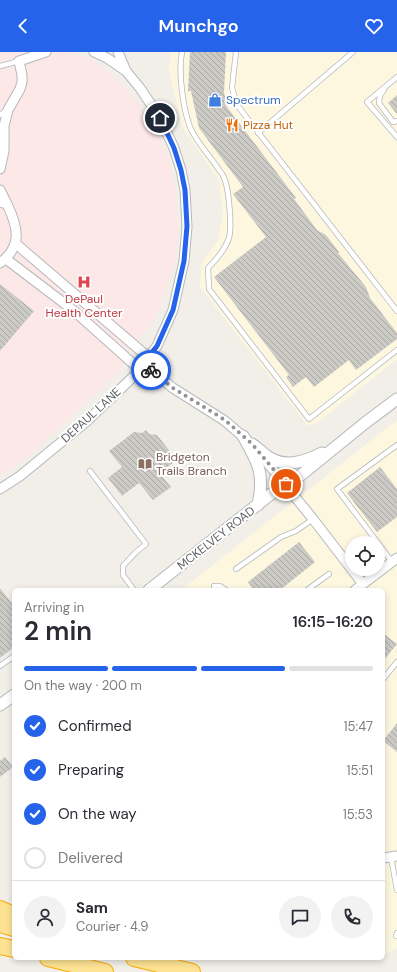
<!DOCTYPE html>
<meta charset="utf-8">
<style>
body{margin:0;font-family:"DM Sans",sans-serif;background:#f2f2f3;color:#2b2b33;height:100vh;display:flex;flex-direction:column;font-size:15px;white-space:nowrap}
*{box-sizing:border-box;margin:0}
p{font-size:13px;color:#7c7c81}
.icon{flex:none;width:22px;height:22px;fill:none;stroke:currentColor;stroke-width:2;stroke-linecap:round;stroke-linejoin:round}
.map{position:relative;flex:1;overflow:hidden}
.panel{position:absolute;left:12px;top:536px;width:373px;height:372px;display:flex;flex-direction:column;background:#fff;border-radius:6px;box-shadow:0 2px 6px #0003}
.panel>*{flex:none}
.tools{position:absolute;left:345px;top:484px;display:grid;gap:8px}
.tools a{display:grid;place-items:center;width:40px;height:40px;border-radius:50%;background:#fff;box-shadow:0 2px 6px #0003;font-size:20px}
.pin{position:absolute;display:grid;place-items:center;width:34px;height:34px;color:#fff;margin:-17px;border:2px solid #fff;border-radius:50%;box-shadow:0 1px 4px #0007}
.courier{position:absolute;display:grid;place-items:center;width:40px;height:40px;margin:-20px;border:3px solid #2563eb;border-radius:50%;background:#fff;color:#222;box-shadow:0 1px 5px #0007}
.summary em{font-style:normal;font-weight:600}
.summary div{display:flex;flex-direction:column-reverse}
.summary{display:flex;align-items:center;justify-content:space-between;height:68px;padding:0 12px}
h1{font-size:26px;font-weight:600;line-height:30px}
.bar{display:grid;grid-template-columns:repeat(4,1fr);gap:6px 4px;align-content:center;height:48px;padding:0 12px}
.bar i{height:5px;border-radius:3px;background:#e1e1e2}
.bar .selected{background:#2563eb}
.bar p{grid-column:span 4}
.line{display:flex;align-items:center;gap:10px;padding:0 12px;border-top:1px solid #e1e1e2}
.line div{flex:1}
.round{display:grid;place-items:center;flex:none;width:42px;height:42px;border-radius:21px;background:#f2f2f3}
ol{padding:0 12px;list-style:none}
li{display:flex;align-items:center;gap:12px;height:44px}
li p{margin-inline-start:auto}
li .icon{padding:4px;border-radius:50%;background:#2563eb;color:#fff;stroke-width:4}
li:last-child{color:#7c7c81}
li i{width:22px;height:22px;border:2px solid #e1e1e2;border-radius:50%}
header{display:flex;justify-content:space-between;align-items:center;height:52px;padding:0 12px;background:#2563eb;color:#fff;font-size:18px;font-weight:600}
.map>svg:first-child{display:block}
</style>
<header><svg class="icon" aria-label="back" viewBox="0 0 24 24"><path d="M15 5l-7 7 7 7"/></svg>Munchgo<svg class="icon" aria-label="heart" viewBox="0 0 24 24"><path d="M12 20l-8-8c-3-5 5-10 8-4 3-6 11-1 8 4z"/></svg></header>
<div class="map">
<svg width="397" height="920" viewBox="0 0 397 920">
<defs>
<pattern id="building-back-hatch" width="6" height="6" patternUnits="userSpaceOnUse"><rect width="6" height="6" fill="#cccac5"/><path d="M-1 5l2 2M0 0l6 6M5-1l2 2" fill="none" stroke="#a9a8a4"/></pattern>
</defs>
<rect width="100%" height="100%" fill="#f1efe8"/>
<path fill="#fef7e0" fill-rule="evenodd" d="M171,0H397V307L318,370L308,374L200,235L202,210L218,189L223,161L219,128L183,76L169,18Z
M397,368V896L383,903V538H181ZM352,491H378V517H352Z"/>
<path fill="#fce8e6" d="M0,0H66L90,6L116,27L136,48L156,76L170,111L175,135L178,175L177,203L159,258L119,319L28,405L0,424Z"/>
<path fill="url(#building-back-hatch)" d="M190,0H226L224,40L227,55L296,146L294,147L317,178L326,183L339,200L338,201L366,235L370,246L397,281V287L356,318L349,308L314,335L306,325L293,335L286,325L289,323L214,225L266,185L233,142L243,135L199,76L191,39H188Z
M397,43V62L388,51Z
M0,232L34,259L0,299Z
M146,378L149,382L157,383L177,408L159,421L171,435L153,448L139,431L122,444L108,426L122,415L109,399L134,380L142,381Z
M380,415L397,437V465L377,480L347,441Z
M299,490L315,510L280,538H254L248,530Z
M0,536L14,554V595L0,606Z
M383,581L397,592L383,609Z
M397,671V700L383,689Z
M5,705L13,715L0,725V709Z"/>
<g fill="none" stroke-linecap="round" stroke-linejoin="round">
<g stroke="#b5b8bc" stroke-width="6">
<path id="service" d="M182,0C178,19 183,57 190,75C197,92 210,103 219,118C222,121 224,125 225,128C229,140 232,175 229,186C225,198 217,207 208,216L209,237L309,367L397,298
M236,0L232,36L237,53L397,259
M0,14L19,9
M397,25L367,50L397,85
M384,38L380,43L379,51L393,70L397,69
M0,63L8,58
M258,81L353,0
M90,419L146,492L136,500L123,514V523L134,538
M378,491L337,437L397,393
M378,491L392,510
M236,517L281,485L296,479L313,467
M214,534H220L226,538
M307,538L329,522
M0,614L14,604
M383,627L397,610
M391,805L397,838
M396,884L397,881"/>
</g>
<g stroke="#b5b8bc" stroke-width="11">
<path id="minor" d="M118,0L126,19
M0,117L4,99V74L8,58L20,37L22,30V23L19,9L46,0
M0,138L7,152
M0,150L7,152C18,175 23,194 0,211
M15,191L148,305
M6,207L73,258L139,317
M143,312L173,336L225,369L247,388
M261,403L313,467L363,532
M0,437L20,424L87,369L134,324L157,294L173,258L184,209L187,175L185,138L181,118L174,96L160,66L140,36L126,19L107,6L94,0
M355,538L397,506
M383,806L397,804"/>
</g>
<g stroke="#b5b8bc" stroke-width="13">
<path id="tertiary" d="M243,384C258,410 265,422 258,453
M252,392C258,396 263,402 270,406C287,416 306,409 322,401
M149,538L271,442L301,423L365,371L397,347
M0,653L14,643"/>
</g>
<g stroke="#f9ab00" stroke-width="18">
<path id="motorway" d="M0,857L14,863
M0,872L14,876
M0,894L14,897
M48,906L105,920
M134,906L192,920"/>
</g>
<use href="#service" stroke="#fff" stroke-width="4.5"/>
<use href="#minor" stroke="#fff" stroke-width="9"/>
<use href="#tertiary" stroke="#fff" stroke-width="11"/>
<use href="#motorway" stroke="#fde293" stroke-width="16"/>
</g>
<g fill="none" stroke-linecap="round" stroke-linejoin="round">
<path stroke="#929495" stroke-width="4" stroke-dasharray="0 7.2" d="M151,318L173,336L225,368L252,392L286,432"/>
<path stroke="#2563eb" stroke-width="5" d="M151,318L143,312L157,294L173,258L184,209L187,174L185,138L181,118L174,96L160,66"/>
</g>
<defs>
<g id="shop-bare" transform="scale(1.08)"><path d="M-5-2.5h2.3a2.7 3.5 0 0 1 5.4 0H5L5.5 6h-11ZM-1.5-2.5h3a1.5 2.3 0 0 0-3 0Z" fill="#3f7fe0" stroke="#fff" stroke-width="2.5" paint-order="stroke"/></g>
<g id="restaurant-bare" transform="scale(1.08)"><path d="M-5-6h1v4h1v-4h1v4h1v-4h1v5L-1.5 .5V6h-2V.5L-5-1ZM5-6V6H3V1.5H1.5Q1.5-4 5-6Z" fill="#e8710a" stroke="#fff" stroke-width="2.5" paint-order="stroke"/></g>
<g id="hospital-bare" transform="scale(1.08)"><path d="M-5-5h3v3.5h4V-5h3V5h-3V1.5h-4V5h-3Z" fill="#e0444e" stroke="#fff" stroke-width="2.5" paint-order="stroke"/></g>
<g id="library-bare" transform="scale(1.08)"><path d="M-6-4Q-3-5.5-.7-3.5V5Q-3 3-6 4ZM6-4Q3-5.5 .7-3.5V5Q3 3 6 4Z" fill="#8d6e63" stroke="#fff" stroke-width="2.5" paint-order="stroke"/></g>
</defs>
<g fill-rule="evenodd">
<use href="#shop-bare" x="215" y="48"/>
<use href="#restaurant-bare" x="232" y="73"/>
<use href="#hospital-bare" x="84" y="230"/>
<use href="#library-bare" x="145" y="412"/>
</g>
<g text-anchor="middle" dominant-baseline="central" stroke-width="4" stroke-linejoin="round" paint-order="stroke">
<g font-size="12" fill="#366cbe" stroke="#fff" text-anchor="start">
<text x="226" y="48">Spectrum</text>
</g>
<g font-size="12" fill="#c56008" stroke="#fff" text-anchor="start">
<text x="243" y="73">Pizza Hut</text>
</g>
<g font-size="12" fill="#be3a42" stroke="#fff">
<text x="84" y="247">DePaul<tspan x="84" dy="14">Health Center</tspan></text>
</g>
<g font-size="12" fill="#5f6368" stroke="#fff">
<text transform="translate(91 363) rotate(-42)">DEPAUL LANE</text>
<text transform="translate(216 486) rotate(-38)">MCKELVEY ROAD</text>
</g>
<g font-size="12" fill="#785e54" stroke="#fff" text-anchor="start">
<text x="156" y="405">Bridgeton<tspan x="156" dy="14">Trails Branch</tspan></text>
</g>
</g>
</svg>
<div class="tools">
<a><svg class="icon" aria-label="locate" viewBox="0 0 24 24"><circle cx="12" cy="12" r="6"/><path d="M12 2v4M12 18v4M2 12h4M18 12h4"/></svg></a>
</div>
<div class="pin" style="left:286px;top:432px;background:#ea580c"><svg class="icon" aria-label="bag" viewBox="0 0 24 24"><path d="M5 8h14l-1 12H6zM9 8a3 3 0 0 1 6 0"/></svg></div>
<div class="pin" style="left:160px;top:66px;background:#1f2937"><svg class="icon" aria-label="home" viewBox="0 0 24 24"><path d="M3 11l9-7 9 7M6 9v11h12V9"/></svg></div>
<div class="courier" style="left:151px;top:318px"><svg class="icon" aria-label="bike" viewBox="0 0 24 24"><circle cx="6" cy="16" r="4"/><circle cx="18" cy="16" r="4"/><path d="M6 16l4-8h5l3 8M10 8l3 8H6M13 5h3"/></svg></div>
<section class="panel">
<div class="summary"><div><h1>2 min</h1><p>Arriving in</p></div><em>16:15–16:20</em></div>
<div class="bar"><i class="selected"></i><i class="selected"></i><i class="selected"></i><i></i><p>On the way · 200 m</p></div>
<ol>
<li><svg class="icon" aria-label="check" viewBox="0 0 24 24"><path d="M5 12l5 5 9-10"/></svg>Confirmed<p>15:47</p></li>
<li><svg class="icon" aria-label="check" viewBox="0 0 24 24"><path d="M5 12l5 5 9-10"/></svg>Preparing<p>15:51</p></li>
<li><svg class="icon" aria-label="check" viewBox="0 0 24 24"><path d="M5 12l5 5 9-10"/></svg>On the way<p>15:53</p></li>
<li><i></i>Delivered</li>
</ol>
<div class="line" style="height:72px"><a class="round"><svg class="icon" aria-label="person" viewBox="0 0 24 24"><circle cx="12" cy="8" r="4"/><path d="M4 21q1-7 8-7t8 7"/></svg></a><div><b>Sam</b><p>Courier · 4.9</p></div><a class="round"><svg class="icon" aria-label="chat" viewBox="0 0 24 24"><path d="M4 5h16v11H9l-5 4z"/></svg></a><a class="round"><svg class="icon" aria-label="phone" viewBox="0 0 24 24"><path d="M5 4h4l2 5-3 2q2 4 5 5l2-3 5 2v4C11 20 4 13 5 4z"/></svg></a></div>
</section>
</div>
